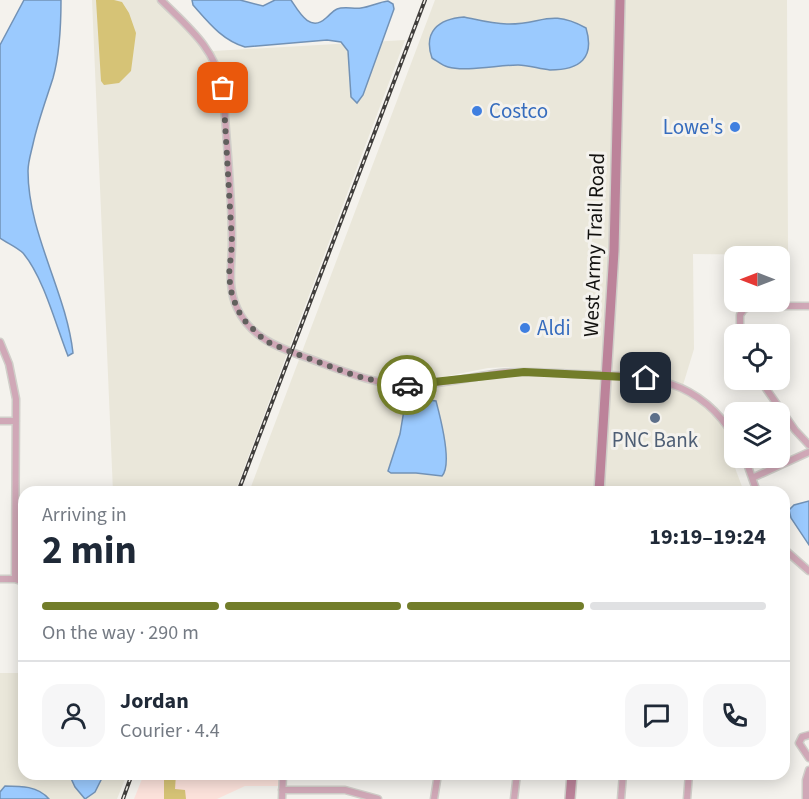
<!DOCTYPE html>
<meta charset="utf-8">
<style>
body{margin:0;font-family:"Source Sans 3",sans-serif;background:#f6f6f7;color:#1f2937;height:100vh;display:flex;flex-direction:column;font-size:22px;white-space:nowrap}
*{box-sizing:border-box;margin:0}
p{font-size:20px;color:#747a83}
.icon{flex:none;width:33px;height:33px;fill:none;stroke:currentColor;stroke-width:2;stroke-linecap:round;stroke-linejoin:round}
.map{position:relative;flex:1;overflow:hidden}
.drawer{position:absolute;left:18px;top:486px;width:772px;height:294px;display:flex;flex-direction:column;background:#fff;border-radius:18px;box-shadow:0 3px 15px #0003}
.drawer>*{flex:none}
.needle{width:39px;rotate:270deg}
.controls{position:absolute;left:724px;top:246px;display:grid;gap:12px}
.controls a{display:grid;place-items:center;width:66px;height:66px;border-radius:12px;background:#fff;box-shadow:0 3px 15px #0003;font-size:30px}
.pin{position:absolute;display:grid;place-items:center;width:51px;height:51px;color:#fff;margin:-26px;border-radius:12px;box-shadow:0 3px 9px #0006}
.courier{position:absolute;display:grid;place-items:center;width:60px;height:60px;margin:-30px;border:4px solid #727d2a;border-radius:50%;background:#fff;color:#222;box-shadow:0 2px 8px #0007}
.headline em{font-style:normal;font-weight:700}
.headline div{display:flex;flex-direction:column-reverse}
.headline{display:flex;align-items:center;justify-content:space-between;height:102px;padding:0 24px}
h1{font-size:39px;font-weight:700;line-height:45px}
.bar{display:grid;grid-template-columns:repeat(4,1fr);gap:9px 6px;align-content:center;height:72px;padding:0 24px}
.bar i{height:8px;border-radius:4px;background:#e0e1e3}
.bar .active{background:#727d2a}
.bar p{grid-column:span 4}
.line{display:flex;align-items:center;gap:15px;padding:0 24px;border-top:2px solid #e0e1e3}
.line div{flex:1}
.round{display:grid;place-items:center;flex:none;width:63px;height:63px;border-radius:18px;background:#f6f6f7}
.map>svg:first-child{display:block}
</style>
<div class="map">
<svg width="809" height="799" viewBox="0 0 809 799">
<rect width="100%" height="100%" fill="#f4f2ed"/>
<path fill="#eae7da" d="M92,0H164L213,51L405,40L235,492H113Z
M435,0H618L611,249L605,373L509,367L488,368L443,377L444,381L498,372L604,377L599,455L594,492H249Z
M625,0H787L788,255L693,254L694,349L683,385L713,404L731,426V457L744,492H603L620,208Z
M0,673H24V774H127L117,799H0Z"/>
<path fill="#fce2db" d="M144,774H280L279,786H245L217,799H134Z"/>
<path fill="#d6c376" d="M96,0H114L122,2L129,13L136,33L131,71L119,83L104,85L101,81Z
M164,774H176L175,789L185,790L186,799H164Z"/>
<path fill="#9bcafe" stroke="#7292b6" stroke-width="1.5" d="M24,0H61C61,25 60,53 53,78C46,100 38,121 33,144C31,153 28,162 28,171C28,234 66,291 73,353L68,356C56,326 44,278 23,253C17,247 7,243 0,238V45Z
M192,0H240L263,6L275,0H291C299,12 310,33 326,18C330,15 332,11 337,9C344,6 353,9 361,8C370,7 379,2 388,1L393,4L394,9L363,95L357,103L351,97L348,51L341,42L327,40L245,47C222,40 209,23 193,5Z
M464,17C478,20 493,24 507,24C542,25 549,8 586,28C595,58 580,70 550,70C539,69 529,65 518,65C499,65 465,72 448,67C443,66 437,61 432,58C423,32 438,19 464,17Z
M420,399L436,401C440,416 453,464 442,476L416,473H391L388,471L400,434L405,404L408,401Z
M809,501V545L791,518L789,510L794,505Z
M69,774H104L95,792L85,799L75,787Z
M5,786C21,786 38,786 49,799H0V792Z"/>
<g fill="none" stroke-linecap="round" stroke-linejoin="round">
<g stroke="#d0cec9" stroke-width="9">
<path id="minor" d="M161,0C189,28 214,47 223,88C226,139 232,190 232,242C232,265 227,286 237,308C250,337 277,347 305,357C339,369 372,385 410,385C440,385 470,377 500,373C525,370 551,373 577,374C643,376 697,374 735,438
M740,334V315L744,309L751,306H809
M0,342L9,364L16,399L15,579
M760,380L795,430L809,445
M0,421H16
M745,458L757,492
M752,478L809,452
M784,549L809,571
M0,579H15L24,582
M809,735L802,737L799,743L809,758
M282,790H345L378,799
M282,799L283,774
M434,799L438,774
M514,799L517,774
M621,799L623,774
M687,799L689,774
M806,799V780L809,770"/>
</g>
<g stroke="#d0cec9" stroke-width="12">
<path id="secondary" d="M599,492L614,251L620,0
M570,799L572,774"/>
</g>
<use href="#minor" stroke="#d0a8b7" stroke-width="6"/>
<use href="#secondary" stroke="#bc839a" stroke-width="9"/>
<g stroke="#403e3c" stroke-width="4">
<path id="rail" d="M238,492L425,0
M123,799L132,774"/>
</g>
<use href="#rail" stroke="#f4f2ed" stroke-width="1.5" stroke-dasharray="4.5" stroke-linecap="butt"/>
</g>
<g fill="none" stroke-linecap="round" stroke-linejoin="round">
<path stroke="#61605d" stroke-width="6" stroke-dasharray="0 10.8" d="M223,88L232,243L229,275L231,291L237,309L245,321L265,341L291,352L356,376L385,383L407,385"/>
<path stroke="#727d2a" stroke-width="8" d="M407,385L524,372L646,378"/>
</g>
<g fill="#3f7fe0" stroke="#f4f2ed" stroke-width="2">
<circle cx="477" cy="111" r="6"/>
<circle cx="735" cy="127" r="6"/>
<circle cx="525" cy="328" r="6"/>
</g>
<circle fill="#5c6f8a" stroke="#f4f2ed" stroke-width="2" cx="655" cy="418" r="6"/>
<g text-anchor="middle" dominant-baseline="central" stroke-width="6" stroke-linejoin="round" paint-order="stroke">
<g font-size="21" fill="#366cbe" stroke="#f4f2ed" text-anchor="start">
<text x="489" y="111">Costco</text>
<text x="723" y="127" text-anchor="end">Lowe's</text>
<text x="537" y="328">Aldi</text>
</g>
<g font-size="21" fill="#12110f" stroke="#f4f2ed">
<text transform="translate(594 245) rotate(-88)">West Army Trail Road</text>
</g>
<g font-size="21" fill="#4e5e75" stroke="#f4f2ed">
<text x="655" y="440">PNC Bank</text>
</g>
</g>
</svg>
<div class="controls">
<a><svg class="needle" viewBox="-14 -14 28 28"><path d="M0-13l5 13h-10z" fill="#e53935"/><path d="M0 13l5-13h-10z" fill="#747a83"/></svg></a>
<a><svg class="icon" aria-label="locate" viewBox="0 0 24 24"><circle cx="12" cy="12" r="6"/><path d="M12 2v4M12 18v4M2 12h4M18 12h4"/></svg></a>
<a><svg class="icon" aria-label="layers" viewBox="0 0 24 24"><path d="M12 4l9 5-9 5-9-5zM3 14l9 5 9-5"/></svg></a>
</div>
<div class="pin" style="left:223px;top:88px;background:#ea580c"><svg class="icon" aria-label="bag" viewBox="0 0 24 24"><path d="M5 8h14l-1 12H6zM9 8a3 3 0 0 1 6 0"/></svg></div>
<div class="pin" style="left:646px;top:378px;background:#1f2937"><svg class="icon" aria-label="home" viewBox="0 0 24 24"><path d="M3 11l9-7 9 7M6 9v11h12V9"/></svg></div>
<div class="courier" style="left:407px;top:385px"><svg class="icon" aria-label="car" viewBox="0 0 24 24"><path d="M5 17H2v-5l4-1 3-4h7l3 4 3 1v5h-3M9 17h6M6 11h13"/><circle cx="7" cy="17" r="2"/><circle cx="17" cy="17" r="2"/></svg></div>
<section class="drawer">
<div class="headline"><div><h1>2 min</h1><p>Arriving in</p></div><em>19:19–19:24</em></div>
<div class="bar"><i class="active"></i><i class="active"></i><i class="active"></i><i></i><p>On the way · 290 m</p></div>
<div class="line" style="height:108px"><a class="round"><svg class="icon" aria-label="person" viewBox="0 0 24 24"><circle cx="12" cy="8" r="4"/><path d="M4 21q1-7 8-7t8 7"/></svg></a><div><b>Jordan</b><p>Courier · 4.4</p></div><a class="round"><svg class="icon" aria-label="chat" viewBox="0 0 24 24"><path d="M4 5h16v11H9l-5 4z"/></svg></a><a class="round"><svg class="icon" aria-label="phone" viewBox="0 0 24 24"><path d="M5 4h4l2 5-3 2q2 4 5 5l2-3 5 2v4C11 20 4 13 5 4z"/></svg></a></div>
</section>
</div>
